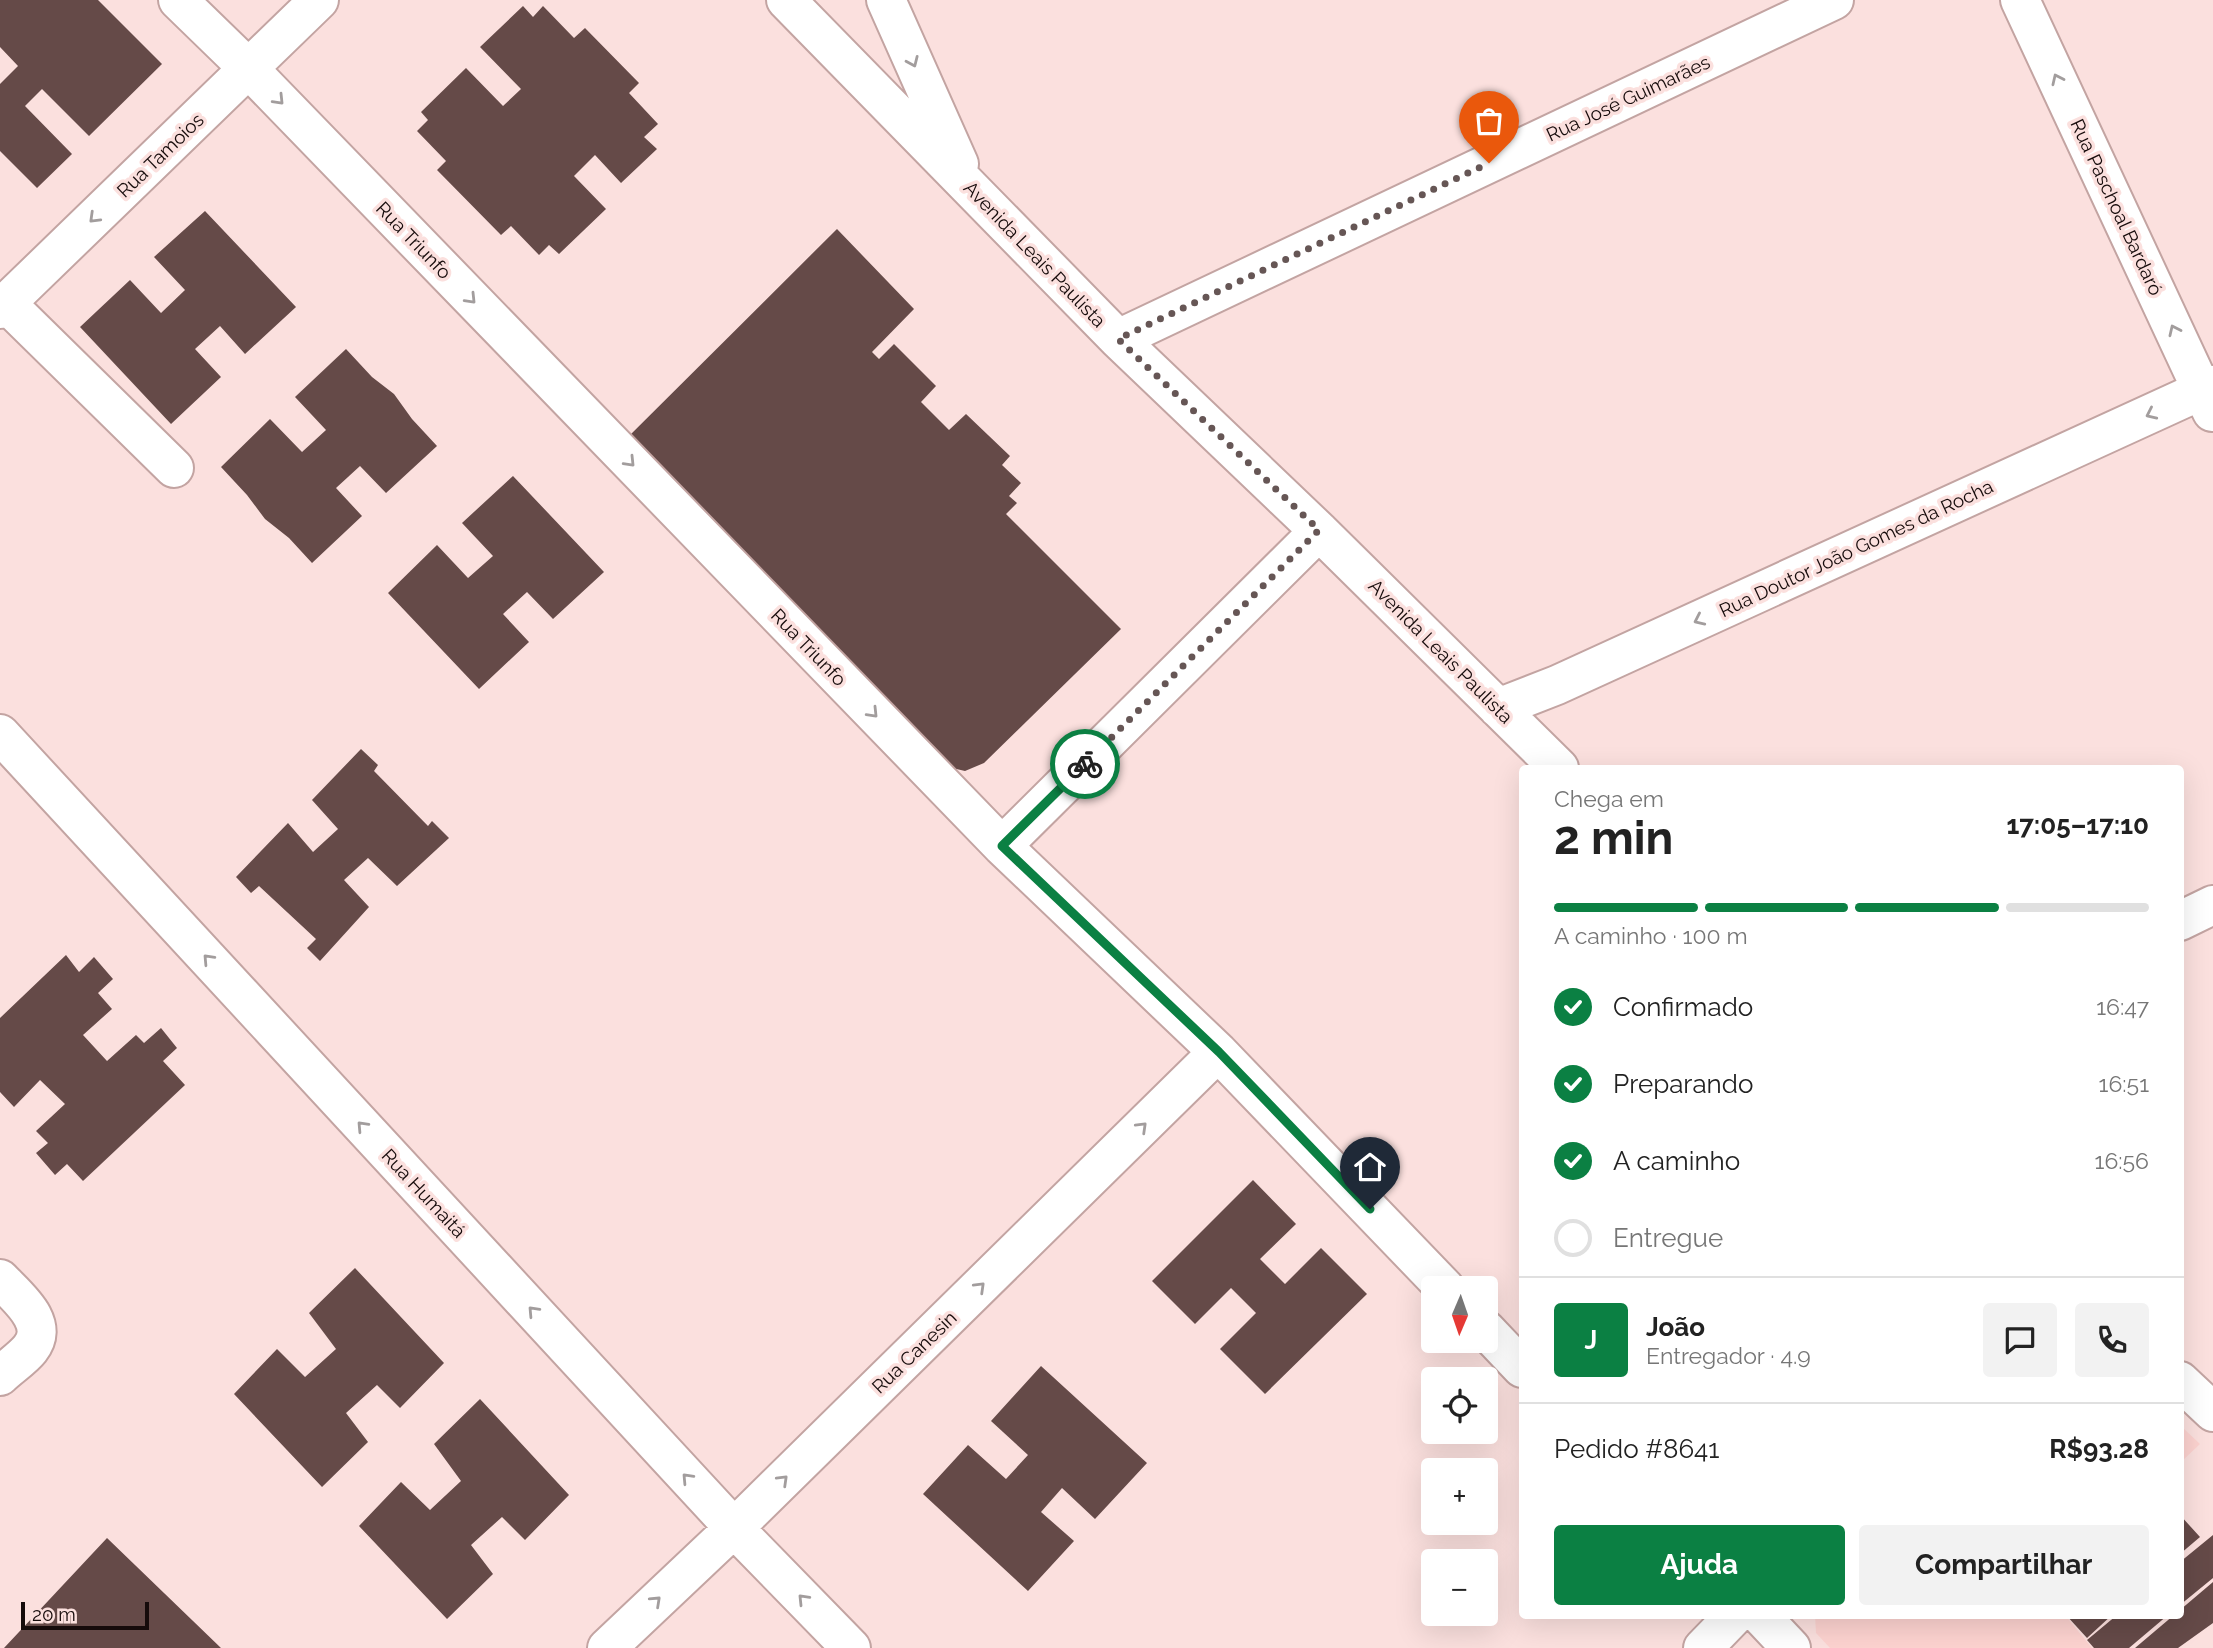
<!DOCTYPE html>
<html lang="pt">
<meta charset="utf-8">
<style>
body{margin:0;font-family:Raleway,sans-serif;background:#f2f2f2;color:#222;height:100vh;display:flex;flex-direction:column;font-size:26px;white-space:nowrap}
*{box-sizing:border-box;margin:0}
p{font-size:23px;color:#767676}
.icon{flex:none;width:38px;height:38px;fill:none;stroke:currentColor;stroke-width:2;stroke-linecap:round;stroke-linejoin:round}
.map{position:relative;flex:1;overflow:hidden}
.panel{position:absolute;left:1519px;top:765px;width:665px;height:854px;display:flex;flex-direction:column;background:#fff;border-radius:7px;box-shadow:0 7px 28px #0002}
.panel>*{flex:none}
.needle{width:46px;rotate:182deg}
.tools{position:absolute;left:1421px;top:1276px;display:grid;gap:14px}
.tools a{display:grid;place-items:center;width:77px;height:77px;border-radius:7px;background:#fff;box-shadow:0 7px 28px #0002;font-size:35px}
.scale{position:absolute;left:21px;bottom:18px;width:128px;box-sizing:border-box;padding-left:7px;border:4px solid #160b0b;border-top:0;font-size:19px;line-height:24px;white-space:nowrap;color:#160b0b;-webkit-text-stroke:5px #fbe0de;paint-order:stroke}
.pin{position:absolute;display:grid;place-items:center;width:60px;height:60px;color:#fff;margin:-72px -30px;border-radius:50% 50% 50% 0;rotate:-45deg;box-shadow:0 0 7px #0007}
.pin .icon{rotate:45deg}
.courier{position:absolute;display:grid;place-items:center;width:70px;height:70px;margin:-35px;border:5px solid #0b8043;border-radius:50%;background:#fff;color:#222;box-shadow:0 2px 9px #0007}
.summary em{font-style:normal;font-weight:700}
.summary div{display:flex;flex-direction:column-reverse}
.summary{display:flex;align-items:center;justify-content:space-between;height:119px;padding:0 35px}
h1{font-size:46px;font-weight:700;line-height:52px}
.bar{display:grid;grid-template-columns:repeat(4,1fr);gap:10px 7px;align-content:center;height:84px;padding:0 35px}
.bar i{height:9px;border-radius:5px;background:#e0e0e0}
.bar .current{background:#0b8043}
.bar p{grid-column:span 4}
.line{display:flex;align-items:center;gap:18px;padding:0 35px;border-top:2px solid #e0e0e0}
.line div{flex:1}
.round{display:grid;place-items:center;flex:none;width:74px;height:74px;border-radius:7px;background:#f2f2f2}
ol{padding:0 35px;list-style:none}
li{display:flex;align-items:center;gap:21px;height:77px}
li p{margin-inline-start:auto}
li .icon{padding:7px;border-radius:50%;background:#0b8043;color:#fff;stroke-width:4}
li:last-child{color:#767676}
li i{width:38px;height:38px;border:4px solid #e0e0e0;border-radius:50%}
.button{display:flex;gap:14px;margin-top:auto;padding:14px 35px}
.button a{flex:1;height:80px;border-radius:7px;background:#0b8043;color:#fff;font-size:28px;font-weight:700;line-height:80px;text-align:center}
.button a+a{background:#f2f2f2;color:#222}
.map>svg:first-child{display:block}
</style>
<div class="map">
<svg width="2213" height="1648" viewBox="0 0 2213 1648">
<rect width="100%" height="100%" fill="#fbe0de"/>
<path fill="#fcd2cf" d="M2181,1426L2200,1444L2181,1462Z
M1815,1615H2065L2092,1648H1830L1816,1633Z"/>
<path fill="#654a48" d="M0,0H98L162,64L89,136L42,89L25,106L72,154L37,188L0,151V84L18,66L0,47Z
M523,6L533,17L543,6L574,38L585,28L639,83L629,93L658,124L644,137L657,149L621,183L595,155L574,176L606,209L559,254L549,245L539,255L511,226L501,235L437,170L446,161L417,131L428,120L421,112L466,68L503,106L521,89L480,47Z
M205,211L296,307L245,354L220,326L195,349L221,377L171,424L80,327L130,280L161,313L185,290L154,257Z
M837,229L914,309L872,352L879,359L894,344L936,386L921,402L949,430L966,414L1010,456L1002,465L1021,483L1009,496L1017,503L1006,514L1121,629L984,763L965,771L948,767L622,443Z
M346,349L372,377L394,394L412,419L437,446L386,493L360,466L336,488L362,516L312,563L289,538L265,519L247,495L221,467L270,419L302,452L326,430L295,397Z
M513,476L604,572L553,619L527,592L503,614L529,642L479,689L388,593L437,545L468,578L493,556L462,523Z
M361,749L378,765L374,771L428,826L432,821L449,838L397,886L368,858L344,880L369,907L320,961L307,948L316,939L259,886L251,893L236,877L288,823L313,852L338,829L312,800Z
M66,955L79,972L94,957L113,979L98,993L112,1009L83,1035L107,1061L136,1035L144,1043L161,1028L177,1048L163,1061L185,1085L83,1181L67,1164L55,1175L36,1153L48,1143L36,1131L65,1104L40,1080L14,1107L0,1092V1018Z
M1253,1180L1296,1224L1260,1259L1285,1284L1321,1248L1367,1294L1265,1394L1220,1349L1256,1313L1231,1288L1195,1324L1152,1281Z
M355,1268L444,1363L400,1408L377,1385L346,1413L368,1442L322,1487L234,1394L277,1349L305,1377L336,1349L309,1313Z
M1041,1366L1147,1463L1095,1519L1062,1488L1041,1512L1074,1541L1028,1591L923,1494L968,1445L1006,1479L1028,1455L991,1421Z
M480,1399L569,1495L525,1540L502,1517L471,1545L493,1574L447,1619L359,1526L401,1482L430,1510L461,1481L434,1444Z
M2180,1515L2200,1537L2180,1554Z
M2213,1535V1578L2180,1605V1562Z
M107,1538L221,1648H4Z
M2213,1582V1623L2178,1648H2135L2174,1615H2180V1610Z
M2066,1615H2112L2087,1638Z
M2117,1615H2168L2129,1648H2094L2087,1640Z"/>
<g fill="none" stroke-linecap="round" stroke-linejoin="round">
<g stroke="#c3a4a2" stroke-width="42">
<path id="minor" d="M178,0L249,69L1002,846L1218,1052L1445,1288
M786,0L1118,339L1319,531L1559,768
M886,0L959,164
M2020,0L2212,412
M6,303L174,468
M0,309L319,0
M1118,339L1834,0
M1498,708L1557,685L2213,385
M0,734L734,1528L851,1648
M1002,846L1319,531
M2180,921L2213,905
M0,1279C17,1297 51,1323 30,1349C22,1359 9,1367 0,1376
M1486,1330L1522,1368
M2180,1381L2213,1412
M1760,1615L1791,1648
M607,1648L734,1528L1218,1052
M1703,1648L1735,1615"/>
</g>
<use href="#minor" stroke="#fff" stroke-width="38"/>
</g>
<defs><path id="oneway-chevron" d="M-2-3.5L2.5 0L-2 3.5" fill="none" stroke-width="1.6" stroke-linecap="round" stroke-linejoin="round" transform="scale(1.75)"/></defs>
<g stroke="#a29d9d">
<use href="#oneway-chevron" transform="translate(913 62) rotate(66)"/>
<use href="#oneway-chevron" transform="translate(2057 79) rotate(-115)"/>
<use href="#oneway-chevron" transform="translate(279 100) rotate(46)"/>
<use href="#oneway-chevron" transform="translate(94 218) rotate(136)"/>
<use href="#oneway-chevron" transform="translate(471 299) rotate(46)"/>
<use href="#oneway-chevron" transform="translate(2174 330) rotate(-115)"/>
<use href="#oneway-chevron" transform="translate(2151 414) rotate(155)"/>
<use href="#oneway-chevron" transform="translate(630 462) rotate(46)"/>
<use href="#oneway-chevron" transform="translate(1699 620) rotate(155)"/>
<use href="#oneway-chevron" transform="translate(873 713) rotate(46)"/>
<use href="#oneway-chevron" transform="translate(208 959) rotate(-133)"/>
<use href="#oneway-chevron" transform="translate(362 1126) rotate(-133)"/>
<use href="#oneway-chevron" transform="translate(1142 1127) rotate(-44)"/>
<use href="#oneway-chevron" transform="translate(980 1287) rotate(-44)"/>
<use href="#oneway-chevron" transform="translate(533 1311) rotate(-133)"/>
<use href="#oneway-chevron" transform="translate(687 1478) rotate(-133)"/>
<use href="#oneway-chevron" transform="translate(783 1480) rotate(-44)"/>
<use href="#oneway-chevron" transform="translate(803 1599) rotate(-134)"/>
<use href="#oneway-chevron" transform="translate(656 1601) rotate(-43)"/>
</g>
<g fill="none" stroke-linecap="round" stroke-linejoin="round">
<path stroke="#665655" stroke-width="7" stroke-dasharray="0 12.6" d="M1085,764L1319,530L1118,339L1489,163"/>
<path stroke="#0b8043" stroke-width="9" d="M1085,764L1002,846L1219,1052L1370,1209"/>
</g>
<g text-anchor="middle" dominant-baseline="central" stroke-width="7" stroke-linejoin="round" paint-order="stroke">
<g font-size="19" fill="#160b0b" stroke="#fbe0de">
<text transform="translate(1628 98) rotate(-25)">Rua José Guimarães</text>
<text transform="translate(160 155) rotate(-44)">Rua Tamoios</text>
<text transform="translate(2117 207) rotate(65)">Rua Paschoal Bardaró</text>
<text transform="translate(414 240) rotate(46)">Rua Triunfo</text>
<text transform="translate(1035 254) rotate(46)">Avenida Leais Paulista</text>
<text transform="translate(1856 548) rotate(-25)">Rua Doutor João Gomes da Rocha</text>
<text transform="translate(809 647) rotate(46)">Rua Triunfo</text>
<text transform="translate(1441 651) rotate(45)">Avenida Leais Paulista</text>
<text transform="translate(424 1193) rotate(47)">Rua Humaitá</text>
<text transform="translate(914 1352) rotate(-44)">Rua Canesin</text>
</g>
</g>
</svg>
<div class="tools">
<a><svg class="needle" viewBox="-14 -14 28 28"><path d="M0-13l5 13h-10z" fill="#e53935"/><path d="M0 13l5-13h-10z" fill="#767676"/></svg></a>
<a><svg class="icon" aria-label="locate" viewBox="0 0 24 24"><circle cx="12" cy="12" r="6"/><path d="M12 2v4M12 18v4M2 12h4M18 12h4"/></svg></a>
<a>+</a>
<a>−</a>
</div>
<div class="scale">20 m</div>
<div class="pin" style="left:1489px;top:163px;background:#ea580c"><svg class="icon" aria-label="bag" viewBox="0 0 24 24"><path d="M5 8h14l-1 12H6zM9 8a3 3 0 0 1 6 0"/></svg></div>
<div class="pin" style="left:1370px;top:1209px;background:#1f2937"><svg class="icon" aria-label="home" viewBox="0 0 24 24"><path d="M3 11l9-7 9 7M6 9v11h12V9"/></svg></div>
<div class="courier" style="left:1085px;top:764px"><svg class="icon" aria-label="bike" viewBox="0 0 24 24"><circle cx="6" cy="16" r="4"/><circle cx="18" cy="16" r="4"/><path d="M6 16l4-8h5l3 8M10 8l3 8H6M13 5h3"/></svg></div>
<section class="panel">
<div class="summary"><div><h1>2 min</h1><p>Chega em</p></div><em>17:05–17:10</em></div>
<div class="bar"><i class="current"></i><i class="current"></i><i class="current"></i><i></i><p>A caminho · 100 m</p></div>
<ol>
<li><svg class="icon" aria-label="check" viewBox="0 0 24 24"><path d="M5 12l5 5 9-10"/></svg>Confirmado<p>16:47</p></li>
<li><svg class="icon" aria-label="check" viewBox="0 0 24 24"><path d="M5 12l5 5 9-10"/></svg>Preparando<p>16:51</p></li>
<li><svg class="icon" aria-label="check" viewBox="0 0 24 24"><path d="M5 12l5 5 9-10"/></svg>A caminho<p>16:56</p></li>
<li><i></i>Entregue</li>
</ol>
<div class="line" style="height:126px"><b class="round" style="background:#0b8043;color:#fff">J</b><div><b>João</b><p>Entregador · 4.9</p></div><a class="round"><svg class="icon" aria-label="chat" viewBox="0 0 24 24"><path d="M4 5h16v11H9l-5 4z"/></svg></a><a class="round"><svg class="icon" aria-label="phone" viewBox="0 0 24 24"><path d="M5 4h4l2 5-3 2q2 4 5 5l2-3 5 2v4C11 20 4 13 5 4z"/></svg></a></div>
<div class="line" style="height:91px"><div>Pedido #8641</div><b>R$93.28</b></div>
<div class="button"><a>Ajuda</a><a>Compartilhar</a></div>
</section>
</div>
